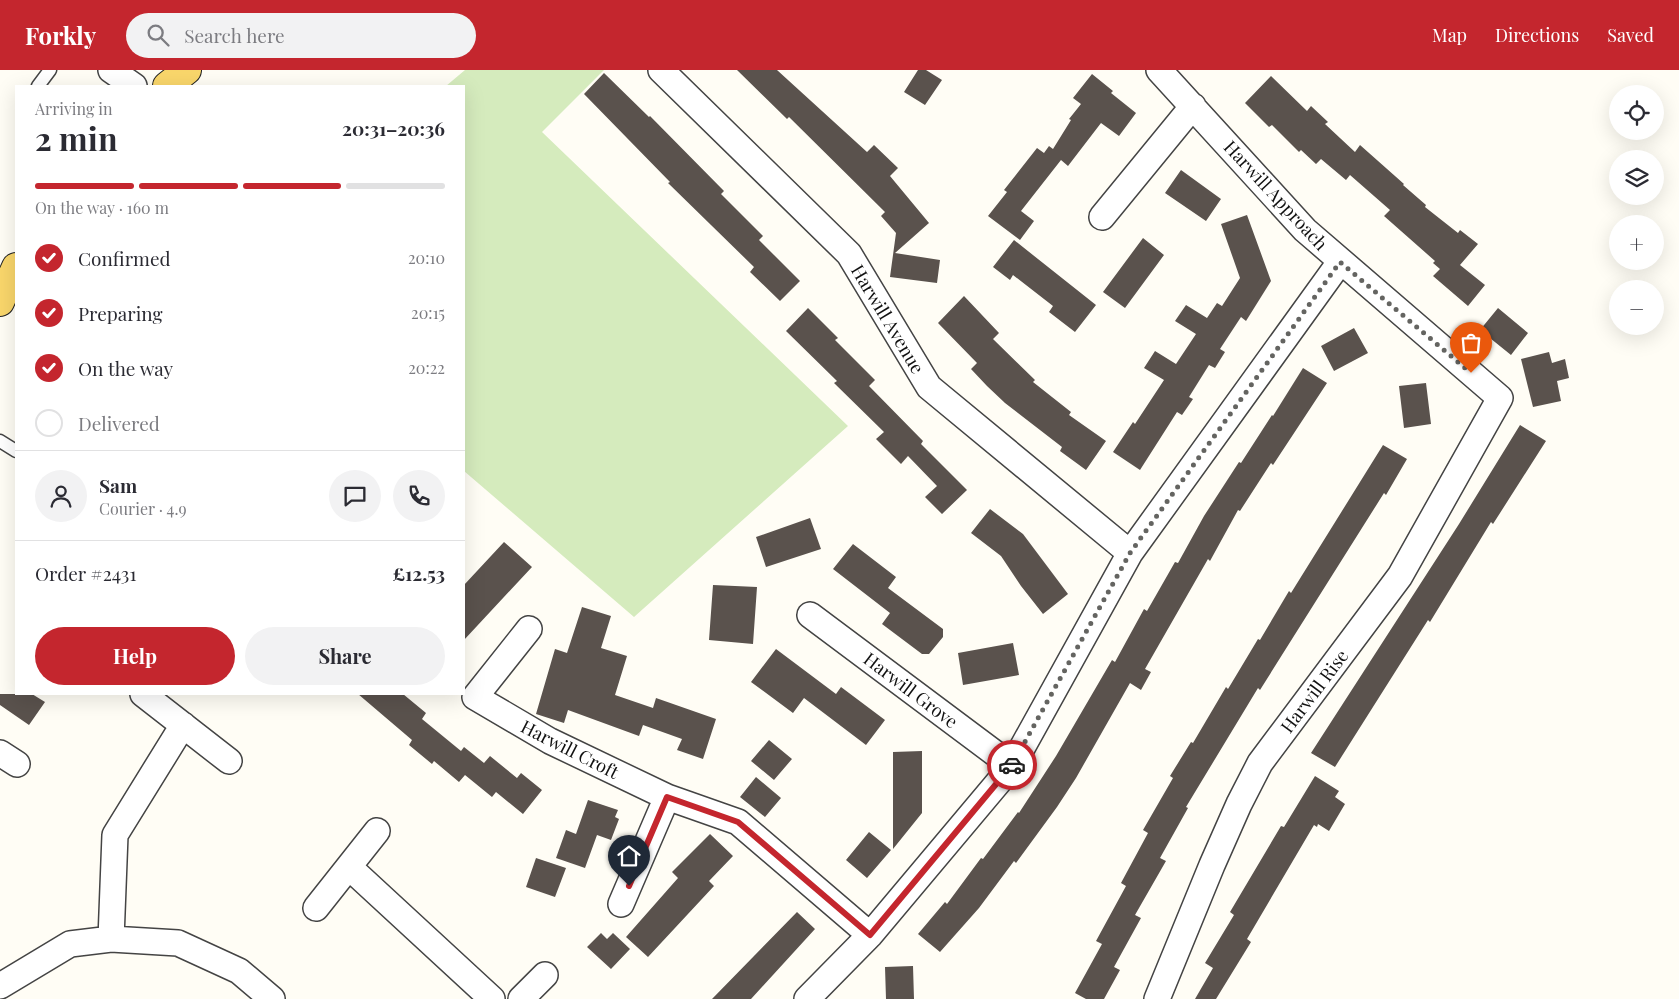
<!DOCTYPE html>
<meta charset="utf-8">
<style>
body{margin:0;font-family:"Playfair Display",serif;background:#f2f2f3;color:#2b2b33;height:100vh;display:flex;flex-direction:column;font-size:19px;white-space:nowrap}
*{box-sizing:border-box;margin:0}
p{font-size:16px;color:#7c7c81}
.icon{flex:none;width:28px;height:28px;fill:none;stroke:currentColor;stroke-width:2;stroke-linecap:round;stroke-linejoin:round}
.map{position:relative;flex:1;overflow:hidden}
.sheet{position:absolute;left:15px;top:15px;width:450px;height:610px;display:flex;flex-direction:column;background:#fff;border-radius:0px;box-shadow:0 5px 20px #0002}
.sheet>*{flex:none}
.buttons{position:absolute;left:1609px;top:15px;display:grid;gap:10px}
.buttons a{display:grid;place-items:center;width:55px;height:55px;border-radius:50%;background:#fff;box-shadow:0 5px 20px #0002;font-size:25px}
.pin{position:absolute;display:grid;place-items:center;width:42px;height:42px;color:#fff;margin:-51px -21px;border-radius:50% 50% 50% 0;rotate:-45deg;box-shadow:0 0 5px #0007}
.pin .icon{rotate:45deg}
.courier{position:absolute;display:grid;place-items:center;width:50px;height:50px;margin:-25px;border:4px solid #c4262e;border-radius:50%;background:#fff;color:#222;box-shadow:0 1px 6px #0007}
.head em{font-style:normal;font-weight:700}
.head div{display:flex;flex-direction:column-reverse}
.head{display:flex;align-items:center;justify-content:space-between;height:85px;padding:0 20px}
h1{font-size:32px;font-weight:700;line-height:38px}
.bar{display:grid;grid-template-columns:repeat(4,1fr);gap:8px 5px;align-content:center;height:60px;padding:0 20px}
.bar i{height:6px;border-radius:4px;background:#e1e1e2}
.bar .current{background:#c4262e}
.bar p{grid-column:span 4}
.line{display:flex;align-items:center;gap:12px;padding:0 20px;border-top:1px solid #e1e1e2}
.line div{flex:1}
.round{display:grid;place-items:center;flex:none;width:52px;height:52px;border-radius:26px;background:#f2f2f3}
ol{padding:0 20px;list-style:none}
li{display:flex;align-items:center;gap:15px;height:55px}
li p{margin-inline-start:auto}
li .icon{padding:5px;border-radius:50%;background:#c4262e;color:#fff;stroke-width:4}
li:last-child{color:#7c7c81}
li i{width:28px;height:28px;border:2px solid #e1e1e2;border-radius:50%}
.button{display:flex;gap:10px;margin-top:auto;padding:10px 20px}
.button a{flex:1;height:58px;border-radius:30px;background:#c4262e;color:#fff;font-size:20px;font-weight:700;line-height:58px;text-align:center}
.button a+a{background:#f2f2f3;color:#2b2b33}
header{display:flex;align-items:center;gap:30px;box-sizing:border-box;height:70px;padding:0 25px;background:#c4262e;color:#fff}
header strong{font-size:24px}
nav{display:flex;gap:28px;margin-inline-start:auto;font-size:18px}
.search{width:350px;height:45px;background:#f2f2f3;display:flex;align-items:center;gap:12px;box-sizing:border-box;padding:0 18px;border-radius:28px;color:#7c7c81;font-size:19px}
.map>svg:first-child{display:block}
</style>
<header>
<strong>Forkly</strong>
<div class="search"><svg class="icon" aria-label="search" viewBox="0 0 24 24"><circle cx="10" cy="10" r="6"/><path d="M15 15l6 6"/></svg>Search here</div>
<nav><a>Map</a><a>Directions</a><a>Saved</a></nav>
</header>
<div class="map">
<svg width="1679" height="929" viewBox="0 0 1679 929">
<rect width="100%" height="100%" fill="#fffdf5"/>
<path fill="#d5ebbd" d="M465,0H604L542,62L848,356L634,547L464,401V16H446Z"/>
<path fill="#5a524d" d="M737,0H777L867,82L874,75L898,98L890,106L929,153L895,183L940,190L937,213L890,207L896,163L881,146L885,142L789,47L787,49Z
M918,0H926L942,10L925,35L904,22Z
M604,3L649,47L650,46L724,121L721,124L763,166L759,170L800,211L780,231L750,202L754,197L668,113L670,112L584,24Z
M1092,4L1113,21L1111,23L1136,43L1119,66L1101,53L1068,96L1061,90L1021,141L1034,151L1020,170L988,146L1007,122L1004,120L1037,78L1044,83L1049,76L1053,79L1071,50L1069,49L1081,34L1073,28Z
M1271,6L1307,41L1311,36L1328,52L1325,54L1355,82L1360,75L1404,114L1403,115L1426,135L1425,137L1458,163L1460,160L1478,174L1460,195L1485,215L1468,236L1433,206L1440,199L1433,193L1435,191L1384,146L1390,140L1350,105L1346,110L1321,89L1316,94L1301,80L1299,82L1272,55L1269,57L1245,33Z
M1181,100L1221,129L1206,151L1165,123Z
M1247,145L1271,211L1246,251L1241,247L1220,279L1225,282L1215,298L1209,295L1189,327L1193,329L1182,345L1177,342L1140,400L1113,382L1133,352L1135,354L1164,310L1144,298L1155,281L1176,294L1196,264L1175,251L1186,235L1207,248L1217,233L1222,236L1240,208L1221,154Z
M1143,168L1164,185L1125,238L1103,222Z
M1014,170L1096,235L1075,262L1049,242L1053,236L1013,205L1010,210L993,197Z
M964,226L999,263L993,269L1035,310L1033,312L1071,342L1069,345L1106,371L1086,400L1060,381L1062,377L1005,333L987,316L971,299L977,293L938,253Z
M808,238L838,268L835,270L875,310L869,316L923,371L921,374L967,420L942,444L925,427L937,416L908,386L901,394L876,369L884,362L834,313L837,311L786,261Z
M1498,238L1528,263L1511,285L1480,260Z
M1354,258L1368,283L1334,301L1321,276Z
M1549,282L1552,293L1565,289L1569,308L1557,311L1561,331L1533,337L1521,289Z
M1303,298L1327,313L1273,395L1271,393L1240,441L1238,440L1210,491L1208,489L1145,599L1151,602L1141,620L1130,613L1076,708L1057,737L1016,793L1014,791L979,838L940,882L918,864L945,832L947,834L981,788L983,789L1018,742L1019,743L1056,686L1112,590L1115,592L1144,539L1147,541L1175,492L1178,493L1204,446L1239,392L1241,393L1272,345L1273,346Z
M1426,313L1431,354L1404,358L1399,316Z
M1520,355L1546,371L1493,454L1491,452L1430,552L1428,550L1335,697L1311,683L1459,454Z
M1383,375L1407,389L1386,425L1384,423L1260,620L1258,618L1186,737L1188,738L1160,788L1166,791L1135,845L1141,848L1114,897L1120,900L1104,929H1086L1075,923L1102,874L1096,871L1126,816L1121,813L1148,763L1143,760L1173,708L1170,706L1191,672L1193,673L1226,617L1228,619L1258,569L1260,570L1289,521L1291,523Z
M990,439L1023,464L1068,524L1043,544L1021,516L1001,486L971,463Z
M810,448L821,479L766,497L756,467Z
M504,472L532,497L464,570V515Z
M853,474L896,507L888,518L943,559V567L929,584H922L882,554L890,543L833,499Z
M713,515L757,517L753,574L709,570Z
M582,537L611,546L601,578L627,586L615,625L653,638L656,628L716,649L703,689L677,680L682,669L643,655L639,666L568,640L564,653L536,644L555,579L567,583Z
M1013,573L1019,605L963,615L958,583Z
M776,579L836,624L841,617L885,650L866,675L804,628L793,643L751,612Z
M0,624H32L45,632L29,655L0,635Z
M358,624H403L426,643L422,649L461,681L464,677L484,693L490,686L517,708L521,703L542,720L523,744L496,722L492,727L465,705L459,712L434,691L432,694L409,675L412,670Z
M769,670L792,689L774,710L751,691Z
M922,681V743L893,779V682Z
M1315,706L1339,721L1335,727L1345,734L1329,761L1318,754L1317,757L1314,755L1247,869L1251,872L1216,929H1195L1213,898L1205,893L1234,845L1230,842L1281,756L1284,757Z
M756,707L781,728L765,747L740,727Z
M588,730L618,740L615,747L619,749L611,770L597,765L585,798L556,788L566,760L576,764Z
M869,762L891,780L867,808L846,790Z
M710,764L733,786L709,811L714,816L648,887L626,867L678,808L672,802Z
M536,788L566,798L555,827L526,817Z
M797,842L815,859L751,929H712Z
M601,863L607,869L613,863L630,879L611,899L587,877Z
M913,896L914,929H886L885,897Z"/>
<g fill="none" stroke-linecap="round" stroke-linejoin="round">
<g stroke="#444" stroke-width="15">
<path id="service" d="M38,16L50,0
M0,371L16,381"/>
</g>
<g stroke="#444" stroke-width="28">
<path id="minor" d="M111,0L134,16
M661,0L849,184L929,317L1130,483
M1102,147L1193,36
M810,545L1012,696
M529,559L475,627L550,671L667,727L738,752L870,865
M143,624L229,691
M0,683L17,694
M349,797L492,929
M621,834L667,727
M316,838L377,761
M111,869L115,765L183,655
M0,916L70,874L111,869L178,873L239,901L272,929
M521,929L545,905
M807,929L870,865L1012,696L1130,483L1340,192
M1157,929L1212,795L1239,734L1260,693L1400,506L1500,328L1305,160L1159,0"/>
</g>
<g stroke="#222" stroke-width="30">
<path id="primary" d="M167,16L187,0
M0,232L16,197"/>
</g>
<use href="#service" stroke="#fff" stroke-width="12"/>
<use href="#minor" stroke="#fff" stroke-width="25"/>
<use href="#primary" stroke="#f9d66b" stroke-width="28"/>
</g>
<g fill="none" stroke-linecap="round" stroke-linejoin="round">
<path stroke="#646461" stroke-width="5" stroke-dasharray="0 9" d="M1012,695L1130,483L1340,192L1471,303"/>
<path stroke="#c4262e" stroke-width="6" d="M629,816L667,727L738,752L870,865L1012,695"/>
</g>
<g text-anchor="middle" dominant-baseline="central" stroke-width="5" stroke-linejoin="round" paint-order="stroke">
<g font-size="18" fill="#111" stroke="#fff">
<text transform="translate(1276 125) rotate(47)">Harwill Approach</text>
<text transform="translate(888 249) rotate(59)">Harwill Avenue</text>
<text transform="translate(911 620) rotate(37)">Harwill Grove</text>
<text transform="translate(1314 621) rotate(-53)">Harwill Rise</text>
<text transform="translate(570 679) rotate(27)">Harwill Croft</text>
</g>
</g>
</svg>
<div class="buttons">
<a><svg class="icon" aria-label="locate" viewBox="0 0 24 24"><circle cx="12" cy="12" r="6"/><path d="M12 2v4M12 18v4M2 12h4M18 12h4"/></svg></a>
<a><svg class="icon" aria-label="layers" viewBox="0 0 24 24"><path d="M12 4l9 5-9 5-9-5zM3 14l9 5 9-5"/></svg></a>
<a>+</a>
<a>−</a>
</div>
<div class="pin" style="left:1471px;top:303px;background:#ea580c"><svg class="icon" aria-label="bag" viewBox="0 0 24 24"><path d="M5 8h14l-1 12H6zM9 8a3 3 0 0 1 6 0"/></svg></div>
<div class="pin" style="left:629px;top:816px;background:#1f2937"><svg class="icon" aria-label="home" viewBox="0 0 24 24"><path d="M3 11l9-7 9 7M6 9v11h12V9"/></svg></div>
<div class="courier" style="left:1012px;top:695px"><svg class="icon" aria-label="car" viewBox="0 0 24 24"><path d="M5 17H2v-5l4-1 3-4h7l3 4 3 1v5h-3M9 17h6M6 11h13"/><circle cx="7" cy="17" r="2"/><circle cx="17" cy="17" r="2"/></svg></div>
<section class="sheet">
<div class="head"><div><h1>2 min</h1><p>Arriving in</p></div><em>20:31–20:36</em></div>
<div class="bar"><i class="current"></i><i class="current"></i><i class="current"></i><i></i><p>On the way · 160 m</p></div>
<ol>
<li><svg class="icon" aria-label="check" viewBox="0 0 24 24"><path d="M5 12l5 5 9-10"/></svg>Confirmed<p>20:10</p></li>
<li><svg class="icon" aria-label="check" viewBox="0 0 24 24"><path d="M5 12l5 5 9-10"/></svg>Preparing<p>20:15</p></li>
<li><svg class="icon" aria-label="check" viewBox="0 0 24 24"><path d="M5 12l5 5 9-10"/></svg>On the way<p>20:22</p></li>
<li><i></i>Delivered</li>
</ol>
<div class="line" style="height:90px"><a class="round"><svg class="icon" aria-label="person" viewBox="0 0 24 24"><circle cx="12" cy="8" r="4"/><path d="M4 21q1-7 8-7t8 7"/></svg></a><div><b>Sam</b><p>Courier · 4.9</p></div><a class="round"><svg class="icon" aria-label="chat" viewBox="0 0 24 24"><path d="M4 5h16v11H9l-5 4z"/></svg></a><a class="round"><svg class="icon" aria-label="phone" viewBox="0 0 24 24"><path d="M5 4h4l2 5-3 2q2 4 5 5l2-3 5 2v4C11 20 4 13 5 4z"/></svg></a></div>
<div class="line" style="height:65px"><div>Order #2431</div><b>£12.53</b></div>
<div class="button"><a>Help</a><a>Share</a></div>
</section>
</div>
